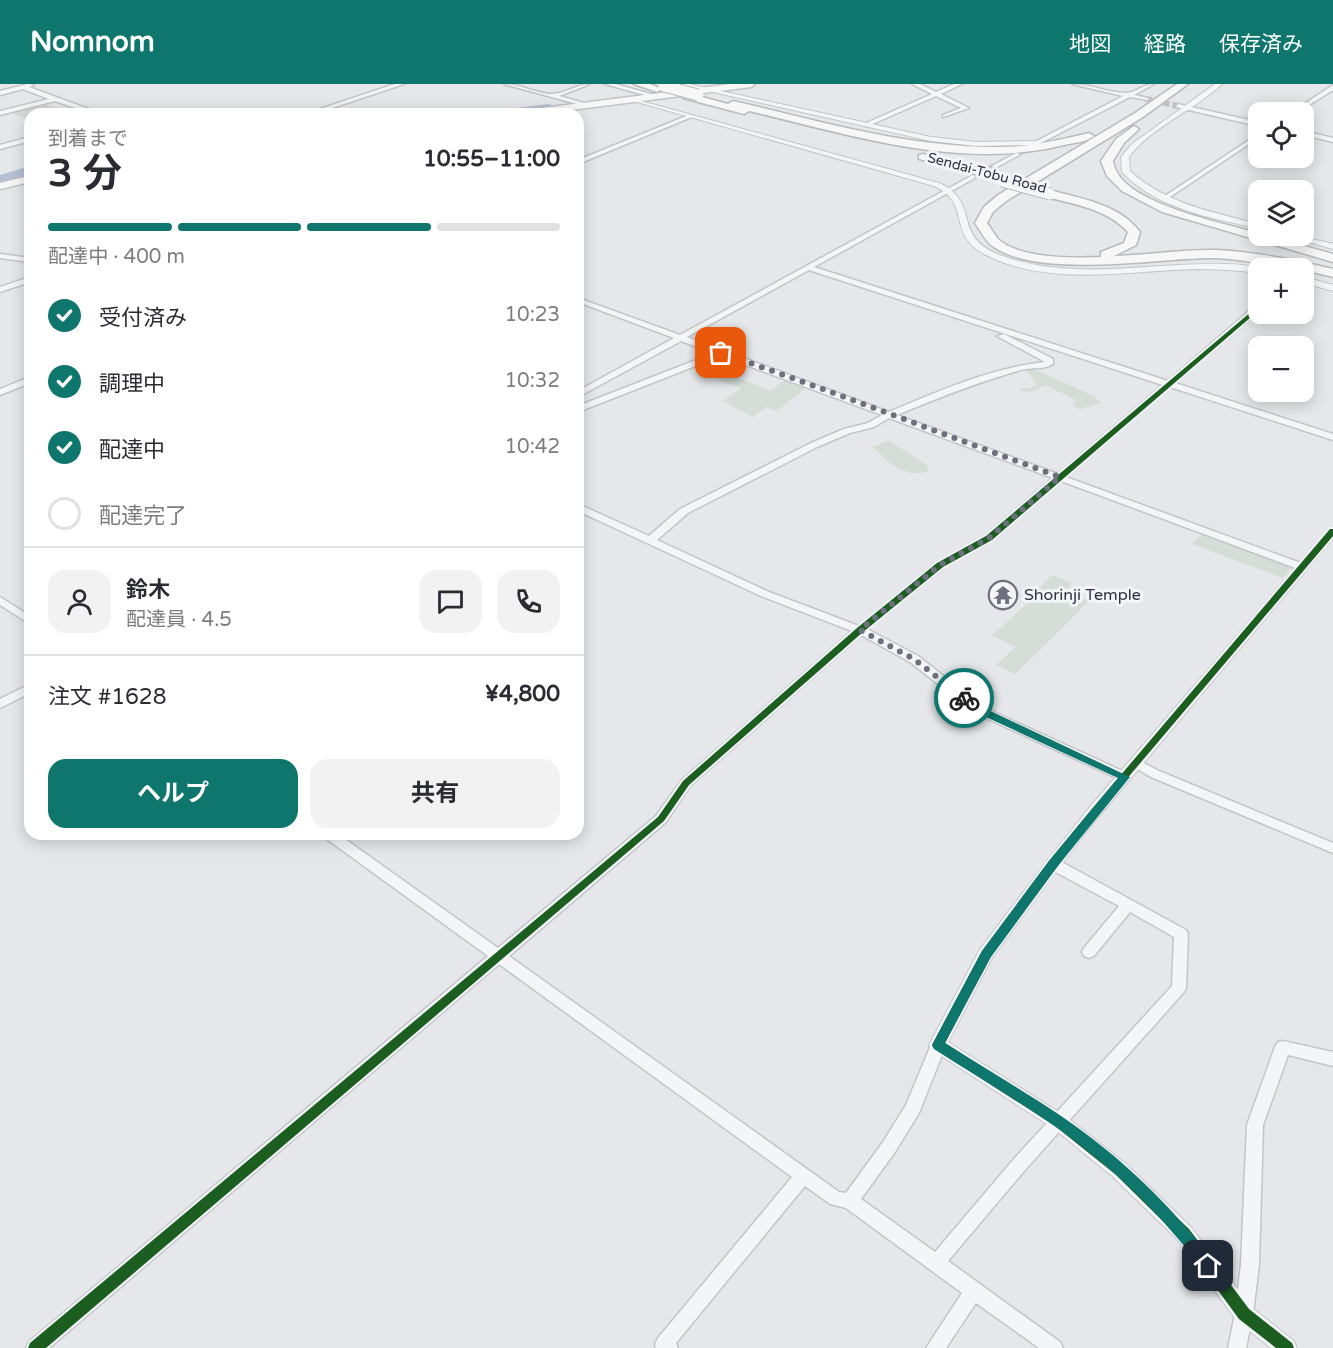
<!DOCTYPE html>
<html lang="ja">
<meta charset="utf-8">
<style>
body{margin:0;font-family:"Varela Round","Noto Sans JP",sans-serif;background:#f2f2f3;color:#2b2b33;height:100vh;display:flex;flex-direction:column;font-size:22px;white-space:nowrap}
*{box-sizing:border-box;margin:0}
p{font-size:20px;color:#7c7c81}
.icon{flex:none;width:33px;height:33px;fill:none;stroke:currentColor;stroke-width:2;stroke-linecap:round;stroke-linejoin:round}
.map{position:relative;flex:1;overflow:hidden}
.panel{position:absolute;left:24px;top:24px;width:560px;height:732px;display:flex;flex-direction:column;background:#fff;border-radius:18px;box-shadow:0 3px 15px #0003}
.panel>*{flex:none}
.buttons{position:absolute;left:1248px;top:18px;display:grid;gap:12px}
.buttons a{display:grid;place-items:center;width:66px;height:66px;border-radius:12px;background:#fff;box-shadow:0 3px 15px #0003;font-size:30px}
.pin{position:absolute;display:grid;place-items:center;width:51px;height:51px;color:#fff;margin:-26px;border-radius:12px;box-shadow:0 3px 9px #0006}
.courier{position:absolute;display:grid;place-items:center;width:60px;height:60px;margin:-30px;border:4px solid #0f766e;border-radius:50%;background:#fff;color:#222;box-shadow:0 2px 8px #0007}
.headline em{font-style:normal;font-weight:700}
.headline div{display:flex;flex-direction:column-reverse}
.headline{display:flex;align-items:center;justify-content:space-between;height:102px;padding:0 24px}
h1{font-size:39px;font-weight:700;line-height:45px}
.bar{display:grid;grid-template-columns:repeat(4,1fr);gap:9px 6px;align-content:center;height:72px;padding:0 24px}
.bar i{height:8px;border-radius:4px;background:#e1e1e2}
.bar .on{background:#0f766e}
.bar p{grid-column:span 4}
.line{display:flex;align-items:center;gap:15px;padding:0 24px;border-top:2px solid #e1e1e2}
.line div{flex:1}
.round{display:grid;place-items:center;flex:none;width:63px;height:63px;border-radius:18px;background:#f2f2f3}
ol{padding:0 24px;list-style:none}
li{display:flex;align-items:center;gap:18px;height:66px}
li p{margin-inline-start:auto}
li .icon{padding:6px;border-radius:50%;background:#0f766e;color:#fff;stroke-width:4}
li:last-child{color:#7c7c81}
li i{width:33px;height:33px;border:3px solid #e1e1e2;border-radius:50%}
.primary-button{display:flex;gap:12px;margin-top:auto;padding:12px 24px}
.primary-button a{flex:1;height:69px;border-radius:18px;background:#0f766e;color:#fff;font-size:24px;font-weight:700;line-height:69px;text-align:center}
.primary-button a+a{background:#f2f2f3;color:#2b2b33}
header{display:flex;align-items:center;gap:36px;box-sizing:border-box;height:84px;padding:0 30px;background:#0f766e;color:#fff}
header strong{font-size:28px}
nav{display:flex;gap:33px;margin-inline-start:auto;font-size:21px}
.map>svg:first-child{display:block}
</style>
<header>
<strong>Nomnom</strong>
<nav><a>地図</a><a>経路</a><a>保存済み</a></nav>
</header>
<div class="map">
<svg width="1333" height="1264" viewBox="0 0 1333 1264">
<rect width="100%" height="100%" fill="#e5e7ea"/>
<path fill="#d4ddd6" d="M41,19L59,26L74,23L95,30H30V35L8,29Z
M1031,284L1094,312L1101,319L1080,325L1073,321L1076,316L1045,301L1031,308L1021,307L1020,304H1030L1037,300L1026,286Z
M727,290L771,307L787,294L809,302L776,327L766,323L753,333L723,317L741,304L718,296Z
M889,357L927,381L928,387C904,395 889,378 872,363Z
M1202,450L1288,482L1290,485L1283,494L1192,460Z
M1053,491L1072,499L1065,507L1089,517L1015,590L996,581L1016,563L992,551L1035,513L1031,511Z"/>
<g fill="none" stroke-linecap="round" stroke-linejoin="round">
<path fill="#b5c0d4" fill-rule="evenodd" d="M549,20L553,22V26L529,30H494L500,26Z
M30,82V90L0,99V91Z"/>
<path stroke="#c0c3c9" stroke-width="6" stroke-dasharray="6 3" stroke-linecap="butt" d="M1146,15L1178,22
M973,93L995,82"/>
<g stroke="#c3c5c8" stroke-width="3">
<path id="minor" d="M28,0L34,1L29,3L102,30H93L55,17L0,31V27L49,15L23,5L0,11V7Z
M395,0H404L314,30H305Z
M504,0C521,0 537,10 552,10C565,10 577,0 590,0L559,12L591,21L588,23Z
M605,0H615L658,12L655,14Z
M912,0H920L936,8L954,0H962L941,10L969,24L943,33V31L961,24L936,12L868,42H864V40L932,10Z
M1072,0C1091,0 1108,9 1126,9C1136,9 1143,0 1154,0L1134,11L1148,14V16L1130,13L1035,62H1031V60L1123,12Z
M1333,1V6L1298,28H1292Z
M1178,20L1258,38V42L1176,23Z
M689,31L694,32L578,80V76Z
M1304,47L1333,54V58L1304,51Z
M1258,50V54L1167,115L1162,114Z
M30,53V57L0,65V61Z
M1016,69L1021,70L997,83L992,82Z
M973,91L975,92V94L814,183L1168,297L1255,222H1258V228L1175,299L1333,350V356L1170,303L1066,393L1306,481L1307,483L1306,485H1298L1061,397L993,456L944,483L867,545L918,572L983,623L1129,690L1131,693L1129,696H1121L975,629L910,578L861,551L690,702L666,738L509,872L839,1108L846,1109L883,1058L906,1021L933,956L938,955L943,956L946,961L919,1029L895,1068L861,1115L935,1168L1013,1076L1172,902L1174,853L1130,828L1094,872L1089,874L1084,872L1082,868L1084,864L1119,822L1048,784L1046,780L1048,776H1058L1186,846L1188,850L1186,904L1184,908L1025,1086L948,1177L1060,1258L1063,1264H1039L976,1219L946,1264H926L962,1209L846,1124L830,1120L805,1102L676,1259L678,1264H656L655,1260L658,1254L792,1093L499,880L49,1264H26L29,1258L488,872L324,753L322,750H338L498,864L656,732L682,696L852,547L761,512L578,427V420L649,452L680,425L811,359L844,345L868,339L882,331L721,272L578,328V322L714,269L681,257L578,313V307L674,254L578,218V214L680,251ZM809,186L1163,301L1058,390L897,331C938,314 979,298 1021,286C1032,283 1045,286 1053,280V275L1004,250L997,252L1045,278C991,284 939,307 889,328L687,253ZM889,334L1053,394L985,452L936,479L859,542L769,508L657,456L688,429L817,363L850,349L874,343Z
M0,170L30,174V178L0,174Z
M30,193V198L0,208V203Z
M30,293V299L0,311V305Z
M0,513L30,532V540L0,521Z
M30,600V609L0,624V615Z
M1136,675L1159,687L1333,759V769L1151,693L1132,682L1130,679L1132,676Z
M1283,957L1333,968V982L1288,971L1263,1041L1259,1180L1253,1230L1246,1264H1228L1235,1230L1241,1180L1247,1041L1275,963L1278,958Z"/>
</g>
<g stroke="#c3c5c8" stroke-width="2">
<path id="tertiary" d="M677,0H689L931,53L976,58L1037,57L1041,59L1037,61L976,62L931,57Z
M1215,0H1222C1195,26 1151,43 1129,73L1130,87C1166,120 1213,128 1258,140V144C1213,135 1155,124 1122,88L1121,73L1132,60Z
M630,14L939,99C982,118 950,152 1000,171C1057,193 1119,184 1179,181C1205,180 1235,178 1261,184H1258V189C1237,186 1215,185 1194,185C1126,187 1049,203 986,171C945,150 973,119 934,102L630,16Z
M1288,152H1299L1333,160V165Z
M1304,193L1333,201V207L1304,199Z
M1333,444V454L1099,732L1058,784L992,874L948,958L1065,1032L1126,1080L1191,1143L1251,1223L1294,1257L1297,1264H1271L1237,1237L1177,1155L1112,1092L1053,1044L932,966L929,961L980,865L1048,776L1089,724L1329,445Z"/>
</g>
<g stroke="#c2c4c8" stroke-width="3">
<path id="primary" d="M731,0H755L751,3L540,30H515L519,27Z
M30,92V98L0,105V99Z"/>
</g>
<g stroke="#b7babf" stroke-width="3">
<path id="motorway" d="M634,0H650L662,5L657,8Z
M1177,0H1188L1143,33L1006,117L993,128L987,139C991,144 994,150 998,155C1020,175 1073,174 1101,173V168L1124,159L1128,148C1107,125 1074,120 1046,113L1044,110L1050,106C1082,115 1119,120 1140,148L1136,161L1114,172C1149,171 1183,165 1217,166C1256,168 1295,176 1333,185V193L1304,186V184C1273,184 1243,174 1212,174C1156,174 1037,196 991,161C985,156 980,146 975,139L984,123L998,111L1135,29Z
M687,9L728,20L733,17C820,37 908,64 999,63C1030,63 1059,56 1089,49L1094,52C1087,58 1074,59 1064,61C960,87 851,51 749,27L744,30L683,14V10Z
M1134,42L1139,45L1124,59L1113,77C1114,81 1115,86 1118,90C1138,122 1223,139 1258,149V152H1268L1333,170V178L1162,128L1122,107L1107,92L1101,77L1116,55Z
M923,70L1010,92L1012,94L1006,97L919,75V71Z"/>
</g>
<use href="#minor" fill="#f4f5f6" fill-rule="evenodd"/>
<use href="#tertiary" fill="#f4f5f6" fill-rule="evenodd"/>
<use href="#primary" fill="#f7f7f8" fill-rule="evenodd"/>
<use href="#motorway" fill="#f7f7f8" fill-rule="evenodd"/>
<g stroke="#b7babf" stroke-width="13" stroke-linecap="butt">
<path id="motorway-bridge" d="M664,2L698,11
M1002,97L1050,110"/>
</g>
<use href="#motorway-bridge" stroke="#f7f7f8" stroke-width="11"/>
<g stroke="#f3f5f8" stroke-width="4">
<path id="cycleway" d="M1258,222V227L992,456L943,483L863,548L689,701L664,737L46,1264H28L30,1259L658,733L683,697L857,544L937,479L986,452Z
M1330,445H1333V452L1097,730L1057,783L990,873L945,959L1063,1034L1123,1082L1189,1145L1249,1225L1292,1259L1294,1264H1276L1239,1235L1179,1153L1115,1090L1055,1042L934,964L932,961L982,867L1049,777L1091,726Z"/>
</g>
<use href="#cycleway" fill="#1b5e20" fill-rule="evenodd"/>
</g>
<path fill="#0f766e" d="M964,611L982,623L1130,693L1057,783L991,873L945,959C984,984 1024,1007 1061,1032C1119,1071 1172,1122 1213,1177L1215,1182L1213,1186L1208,1188L1203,1186C1162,1131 1110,1080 1053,1041C1014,1014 973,990 934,965L932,961L982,867L1049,777L1118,694L975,628L960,616V612Z"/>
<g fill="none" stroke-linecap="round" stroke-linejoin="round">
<path stroke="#6c717d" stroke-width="6" stroke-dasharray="0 10.8" d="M721,269C835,308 947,352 1060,393L989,454L940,481L860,546L914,575L964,614"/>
</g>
<defs>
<g id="temple-ring" transform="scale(1.5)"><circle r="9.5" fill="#f3f5f8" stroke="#6c717d" stroke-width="1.5"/><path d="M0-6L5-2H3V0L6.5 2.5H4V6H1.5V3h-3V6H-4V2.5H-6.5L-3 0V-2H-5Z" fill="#6c717d"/></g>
</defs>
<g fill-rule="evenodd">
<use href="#temple-ring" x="1003" y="511"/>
</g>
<g text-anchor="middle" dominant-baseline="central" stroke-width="6" stroke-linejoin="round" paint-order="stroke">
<g font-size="14" fill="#2b3243" stroke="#f3f5f8">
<text transform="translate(987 89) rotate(15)">Sendai-Tobu Road</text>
</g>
<g font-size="16" fill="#2b3243" stroke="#f3f5f8" text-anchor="start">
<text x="1024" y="511">Shorinji Temple</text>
</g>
</g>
</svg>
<div class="buttons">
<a><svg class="icon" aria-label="locate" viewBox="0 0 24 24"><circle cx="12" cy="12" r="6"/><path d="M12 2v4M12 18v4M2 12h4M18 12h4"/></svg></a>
<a><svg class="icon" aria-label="layers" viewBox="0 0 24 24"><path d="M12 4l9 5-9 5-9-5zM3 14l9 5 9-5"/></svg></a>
<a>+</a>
<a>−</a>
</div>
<div class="pin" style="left:721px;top:269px;background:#ea580c"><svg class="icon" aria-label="bag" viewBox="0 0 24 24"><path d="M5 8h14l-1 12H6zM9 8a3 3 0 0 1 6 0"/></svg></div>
<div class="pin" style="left:1208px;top:1182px;background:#1f2937"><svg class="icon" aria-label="home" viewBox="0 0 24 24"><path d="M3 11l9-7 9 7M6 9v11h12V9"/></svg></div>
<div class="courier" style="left:964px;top:614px"><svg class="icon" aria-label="bike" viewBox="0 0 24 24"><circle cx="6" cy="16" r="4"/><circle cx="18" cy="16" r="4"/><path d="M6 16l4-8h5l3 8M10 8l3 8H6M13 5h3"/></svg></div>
<section class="panel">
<div class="headline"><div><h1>3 分</h1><p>到着まで</p></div><em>10:55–11:00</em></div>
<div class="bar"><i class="on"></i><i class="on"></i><i class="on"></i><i></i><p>配達中 · 400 m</p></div>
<ol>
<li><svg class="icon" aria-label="check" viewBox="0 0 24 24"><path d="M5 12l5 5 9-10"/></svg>受付済み<p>10:23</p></li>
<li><svg class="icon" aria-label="check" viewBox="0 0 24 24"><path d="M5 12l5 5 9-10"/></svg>調理中<p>10:32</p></li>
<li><svg class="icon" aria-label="check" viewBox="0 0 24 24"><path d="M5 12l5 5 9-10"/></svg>配達中<p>10:42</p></li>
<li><i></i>配達完了</li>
</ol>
<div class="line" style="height:108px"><a class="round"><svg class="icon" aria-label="person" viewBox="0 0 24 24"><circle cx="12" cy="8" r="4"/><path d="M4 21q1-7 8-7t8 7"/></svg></a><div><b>鈴木</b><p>配達員 · 4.5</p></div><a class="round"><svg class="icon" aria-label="chat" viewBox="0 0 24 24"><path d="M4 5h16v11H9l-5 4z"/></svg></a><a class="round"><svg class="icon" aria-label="phone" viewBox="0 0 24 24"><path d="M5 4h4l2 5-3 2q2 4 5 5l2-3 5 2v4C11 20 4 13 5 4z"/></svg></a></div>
<div class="line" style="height:78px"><div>注文 #1628</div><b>¥4,800</b></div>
<div class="primary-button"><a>ヘルプ</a><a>共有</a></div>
</section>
</div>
